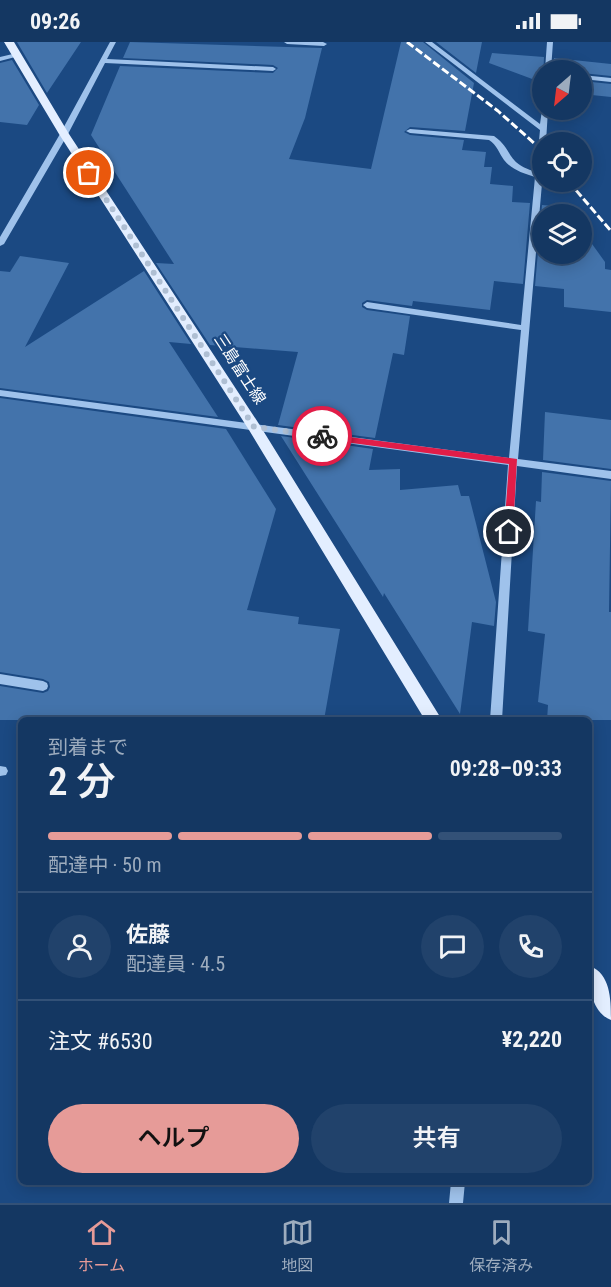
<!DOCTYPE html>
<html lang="ja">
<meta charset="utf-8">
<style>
body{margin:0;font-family:"Roboto Condensed","Noto Sans JP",sans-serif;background:#21426b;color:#f1f3f6;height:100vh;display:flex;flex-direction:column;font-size:22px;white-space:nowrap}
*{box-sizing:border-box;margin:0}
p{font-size:20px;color:#9dacbe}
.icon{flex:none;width:33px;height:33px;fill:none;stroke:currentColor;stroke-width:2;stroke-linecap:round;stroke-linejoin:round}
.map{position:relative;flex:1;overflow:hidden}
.drawer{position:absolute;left:18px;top:675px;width:574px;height:468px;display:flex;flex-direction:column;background:#143762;border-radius:9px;box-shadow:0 3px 15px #0003,0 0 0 2px #335177}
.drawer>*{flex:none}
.needle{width:39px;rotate:208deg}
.tools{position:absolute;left:532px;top:18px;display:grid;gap:12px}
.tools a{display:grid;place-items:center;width:60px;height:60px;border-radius:50%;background:#143762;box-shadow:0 3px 15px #0003,0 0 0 2px #335177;font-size:30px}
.pin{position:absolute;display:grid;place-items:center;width:51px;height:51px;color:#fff;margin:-26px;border:3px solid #fff;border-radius:50%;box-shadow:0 2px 6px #0007}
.courier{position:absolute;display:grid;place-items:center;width:60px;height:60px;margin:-30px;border:4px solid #e11d48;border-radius:50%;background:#fff;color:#222;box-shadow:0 2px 8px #0007}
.summary em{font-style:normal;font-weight:600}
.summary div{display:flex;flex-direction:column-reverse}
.summary{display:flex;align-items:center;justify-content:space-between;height:102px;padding:0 30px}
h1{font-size:39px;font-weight:600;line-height:45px}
.bar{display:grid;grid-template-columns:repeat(4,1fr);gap:9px 6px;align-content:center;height:72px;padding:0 30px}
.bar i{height:8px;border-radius:4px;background:#335177}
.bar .selected{background:#e69b98}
.bar p{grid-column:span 4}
.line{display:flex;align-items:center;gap:15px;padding:0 30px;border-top:2px solid #335177}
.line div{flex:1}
.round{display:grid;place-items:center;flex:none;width:63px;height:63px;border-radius:32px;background:#21426b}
.button{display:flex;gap:12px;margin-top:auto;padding:12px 30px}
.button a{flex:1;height:69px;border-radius:36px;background:#e69b98;color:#111;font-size:24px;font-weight:600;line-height:69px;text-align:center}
.button a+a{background:#21426b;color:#f1f3f6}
.status{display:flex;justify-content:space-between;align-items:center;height:42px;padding:0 30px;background:#143762;direction:ltr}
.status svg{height:16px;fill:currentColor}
.menu{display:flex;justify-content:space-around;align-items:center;height:84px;border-top:2px solid #335177;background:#143762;font-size:16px;color:#9dacbe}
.menu a{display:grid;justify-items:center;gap:3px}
.menu .selected{color:#e69b98}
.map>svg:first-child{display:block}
</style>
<div class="status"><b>09:26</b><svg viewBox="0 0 49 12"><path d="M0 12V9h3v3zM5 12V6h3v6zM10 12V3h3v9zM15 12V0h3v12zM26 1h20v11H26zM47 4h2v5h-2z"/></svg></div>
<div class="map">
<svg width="611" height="1161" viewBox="0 0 611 1161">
<rect width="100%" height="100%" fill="#1b4982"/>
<path fill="#4373ab" d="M17,0H81L47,51Z
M130,0L322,6L305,76L289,117L371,127L401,0H423L474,41L465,89L410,85L404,90L410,93L464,98L462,108L486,110L484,125H492L490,142L513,144L512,160L530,161L523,242L494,239L490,268L413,259L412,264L367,258L362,261V265L367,268L410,274L404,313L393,311L375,396L278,383L298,310L210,303L156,221L174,222L91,93L120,24L273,31L278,26L273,23L123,16Z
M436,0H482L476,31Z
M492,11L544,15L543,41L489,21Z
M554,16L611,22V34L582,31V28H553Z
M12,18L39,63L27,83L0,80V21Z
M582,39L611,42V55L582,52Z
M542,163L565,165L570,172H543V212H582V188L605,220V227L611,228V270L564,265V247L535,244Z
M20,214L69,221L25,305L144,229L191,302L169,300L218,375L0,346V229L10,230Z
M0,356L226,387L276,467L247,568L299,575L298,582L340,587L324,678H0V644L43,651L48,649L50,645L49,640L43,637L0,630Z
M545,370L611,378V427L543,418Z
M281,394L373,407L369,428L400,427V448L458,443L461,454H469L496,560L494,584L472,580L460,672L384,551L383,555Z
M542,430L611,439L609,570H611V678H547L548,663L538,660L545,592L528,589L536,459L541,460Z"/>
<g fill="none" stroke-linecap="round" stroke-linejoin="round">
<path fill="#9fc2eb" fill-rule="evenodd" d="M110,0H116L107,17L273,25L276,27L273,29L105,21L68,92L4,202L0,204V195L60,92Z
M284,0H323L327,2L324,4L287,2Z
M425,0H432L540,82L542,68L543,66L548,68L546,100H543V130L518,417L611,429V437L517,424L502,678H490L508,423L0,354V348L509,416L521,288L367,266L363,263L367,260L521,283L535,135C523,131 512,128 504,118C499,111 497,103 489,98L410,91L406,89L410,87L494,94C514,108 505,121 536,130L540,88Z
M547,0H553L551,28H545Z
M17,11L20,13L19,14L0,19V15Z
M582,33L611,36V40L582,37Z
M0,632L43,639L47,641L48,644L47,647L43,649L0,642Z
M0,724L6,725L8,729L6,733L0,734Z
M451,1140H465L463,1161H449Z"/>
<path fill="#e3eeff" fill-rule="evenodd" d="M4,0H14L69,92L259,382L442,678H425L249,388L59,92Z
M590,924C611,932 611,959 611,978C591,970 588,942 590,924Z"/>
<path stroke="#fff" stroke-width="3" stroke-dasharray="8 3" stroke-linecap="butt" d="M407,0L498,69L543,109
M569,140L611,189"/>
</g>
<path fill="#e11d48" d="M319,391L517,417L513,490L509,493L504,490L509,422L322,397L318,394Z"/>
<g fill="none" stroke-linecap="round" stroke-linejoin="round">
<path stroke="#afbfd3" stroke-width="6" stroke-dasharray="0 10.8" d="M89,131L254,385L322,394"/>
</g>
<g text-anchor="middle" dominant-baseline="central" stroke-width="4.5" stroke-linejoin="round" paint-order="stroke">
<g font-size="16" fill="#fff" stroke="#1b4982">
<text transform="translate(240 327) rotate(57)">三島富士線</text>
</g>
</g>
</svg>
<div class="tools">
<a><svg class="needle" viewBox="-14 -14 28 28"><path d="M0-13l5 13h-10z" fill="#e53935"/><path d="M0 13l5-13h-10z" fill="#9dacbe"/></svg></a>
<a><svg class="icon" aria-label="locate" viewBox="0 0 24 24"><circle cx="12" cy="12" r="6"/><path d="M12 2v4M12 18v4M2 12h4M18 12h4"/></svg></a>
<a><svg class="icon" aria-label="layers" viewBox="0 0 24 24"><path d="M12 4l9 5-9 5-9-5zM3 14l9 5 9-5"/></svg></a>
</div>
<div class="pin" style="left:89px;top:131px;background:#ea580c"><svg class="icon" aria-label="bag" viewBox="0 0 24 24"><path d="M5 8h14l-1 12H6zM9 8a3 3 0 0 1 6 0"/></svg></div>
<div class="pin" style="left:509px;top:490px;background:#1f2937"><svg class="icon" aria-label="home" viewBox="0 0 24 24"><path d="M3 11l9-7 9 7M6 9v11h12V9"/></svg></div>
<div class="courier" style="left:322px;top:394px"><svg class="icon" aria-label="bike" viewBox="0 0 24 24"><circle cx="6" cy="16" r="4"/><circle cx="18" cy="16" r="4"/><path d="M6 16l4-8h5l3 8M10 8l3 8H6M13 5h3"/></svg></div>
<section class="drawer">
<div class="summary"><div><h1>2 分</h1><p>到着まで</p></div><em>09:28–09:33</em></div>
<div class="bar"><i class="selected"></i><i class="selected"></i><i class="selected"></i><i></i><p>配達中 · 50 m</p></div>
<div class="line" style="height:108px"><a class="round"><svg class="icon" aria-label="person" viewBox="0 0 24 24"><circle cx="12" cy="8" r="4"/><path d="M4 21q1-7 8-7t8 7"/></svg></a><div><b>佐藤</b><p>配達員 · 4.5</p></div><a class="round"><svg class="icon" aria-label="chat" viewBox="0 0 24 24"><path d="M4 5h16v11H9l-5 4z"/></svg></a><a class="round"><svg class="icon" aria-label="phone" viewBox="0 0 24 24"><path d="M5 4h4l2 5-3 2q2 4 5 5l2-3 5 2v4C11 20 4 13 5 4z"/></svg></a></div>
<div class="line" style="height:78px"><div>注文 #6530</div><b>¥2,220</b></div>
<div class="button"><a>ヘルプ</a><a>共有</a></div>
</section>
</div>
<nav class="menu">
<a class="selected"><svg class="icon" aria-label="home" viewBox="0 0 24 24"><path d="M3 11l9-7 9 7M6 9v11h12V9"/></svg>ホーム</a>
<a><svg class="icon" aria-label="map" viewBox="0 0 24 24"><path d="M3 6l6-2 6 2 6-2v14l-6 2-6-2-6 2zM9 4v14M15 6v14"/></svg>地図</a>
<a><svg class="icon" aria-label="saved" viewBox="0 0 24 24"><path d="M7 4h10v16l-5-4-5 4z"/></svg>保存済み</a>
</nav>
